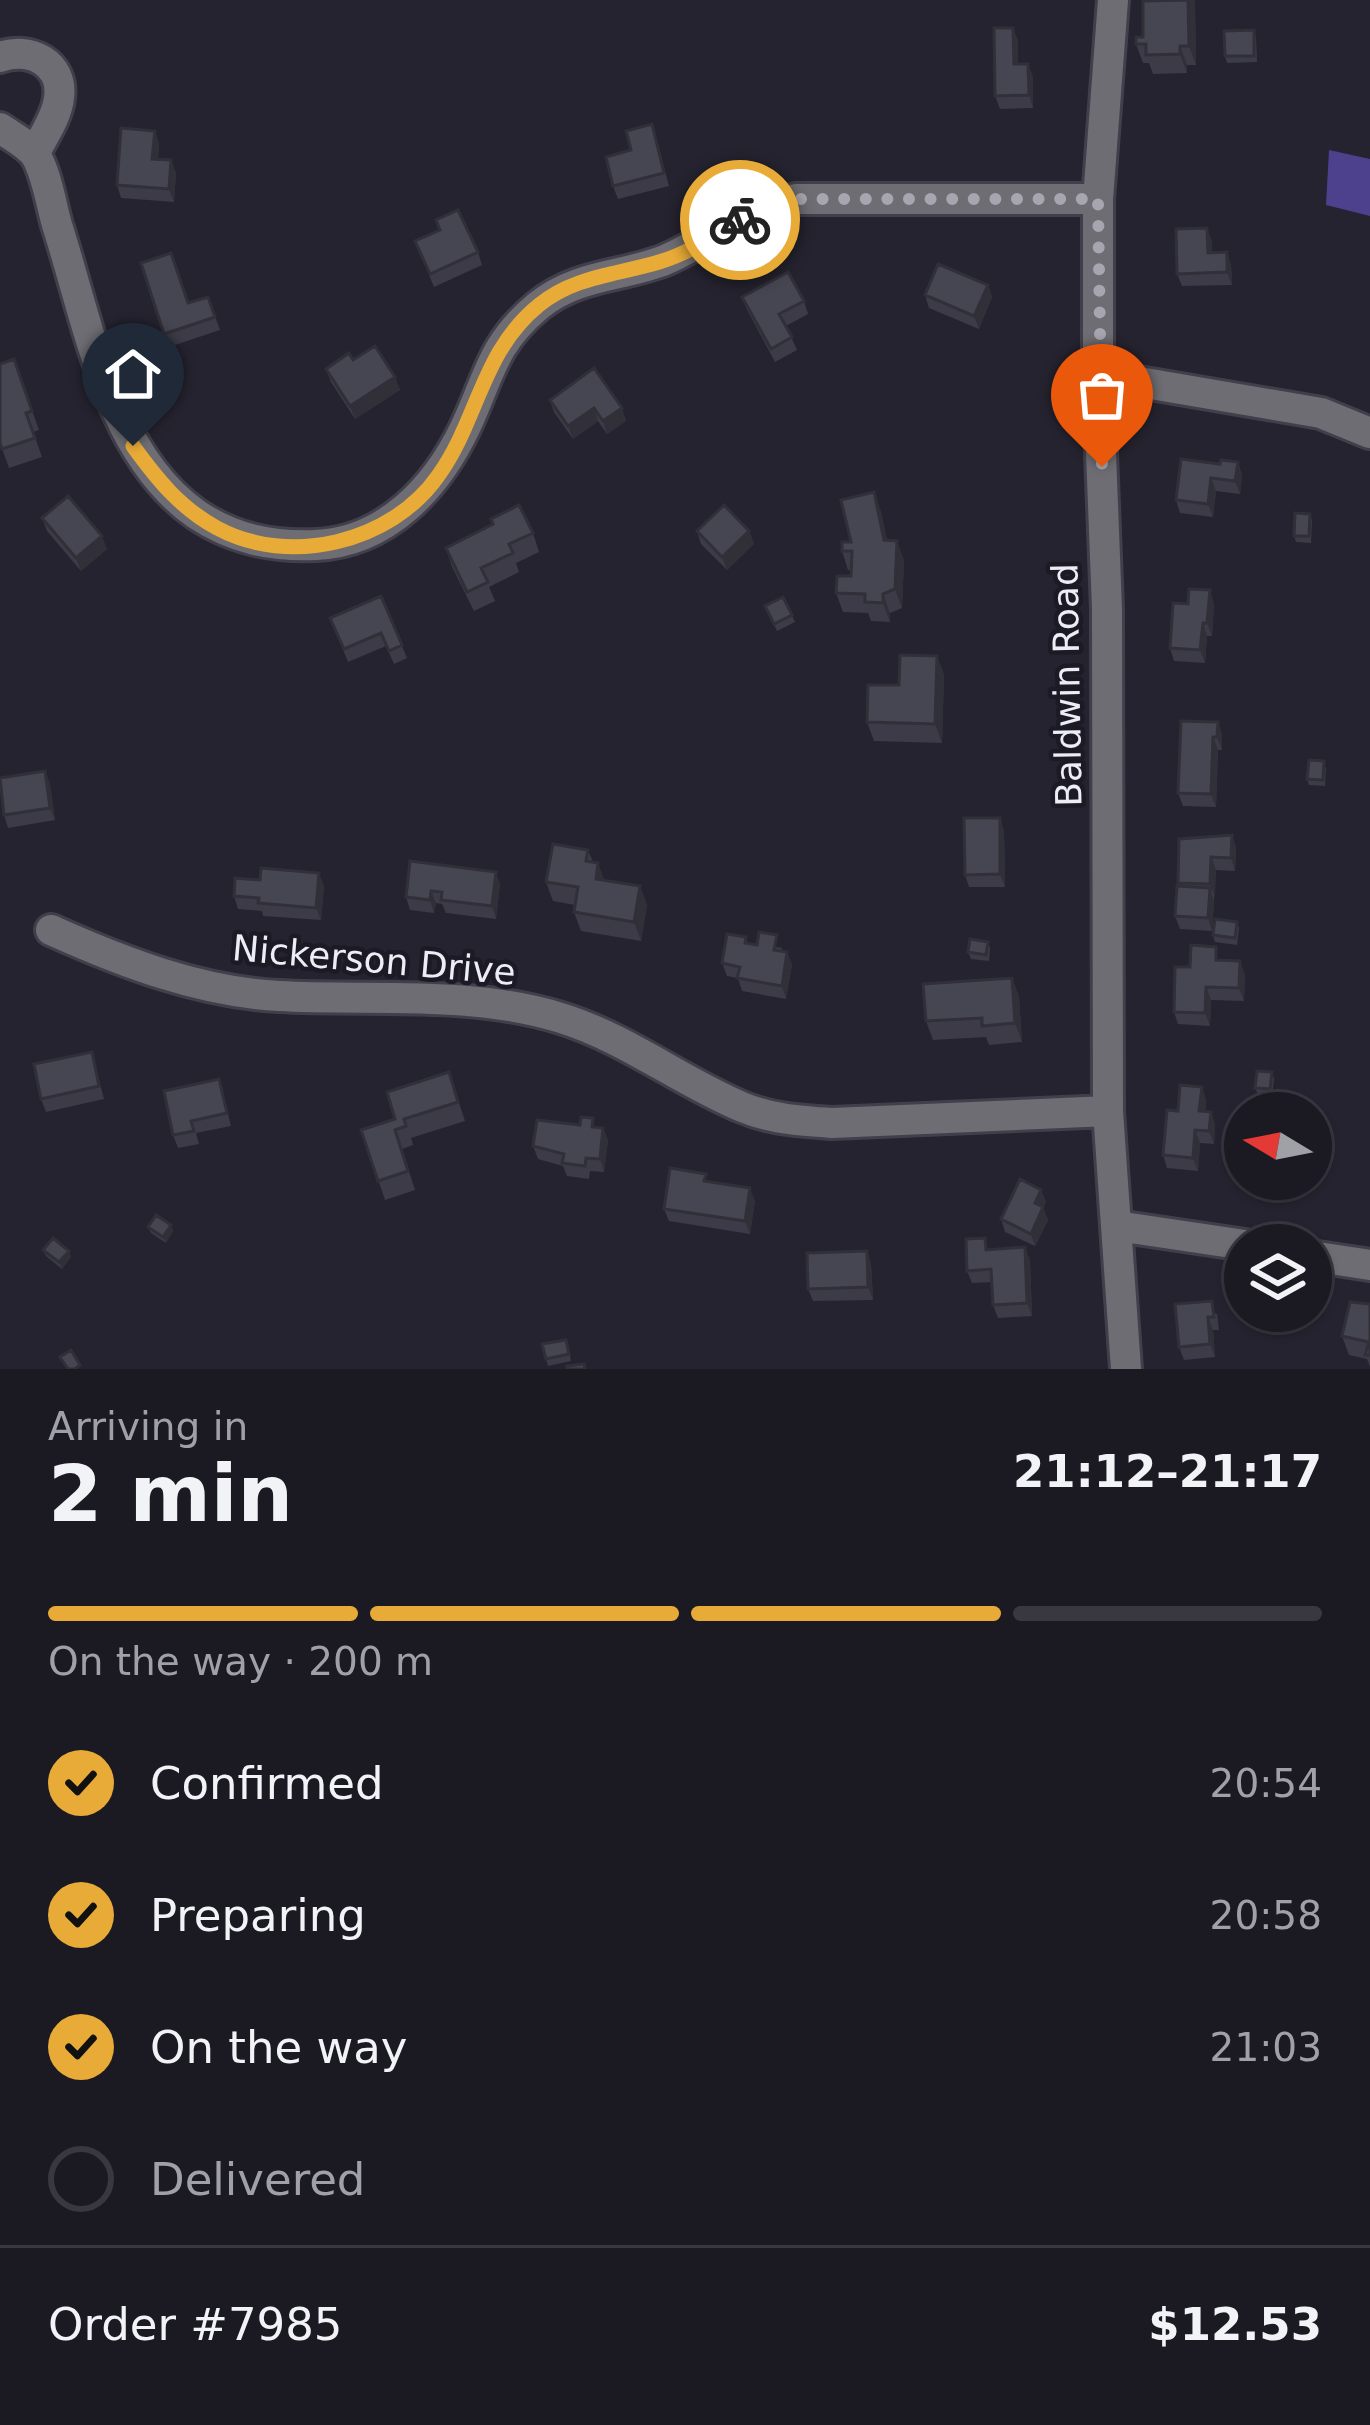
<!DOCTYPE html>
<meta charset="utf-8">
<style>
body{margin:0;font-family:"DejaVu Sans",sans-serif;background:#282730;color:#f1f3f6;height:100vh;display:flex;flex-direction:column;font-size:45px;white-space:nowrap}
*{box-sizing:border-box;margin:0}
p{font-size:39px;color:#a0a1a6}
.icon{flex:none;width:66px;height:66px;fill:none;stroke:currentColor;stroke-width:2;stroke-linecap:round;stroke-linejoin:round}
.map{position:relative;height:1369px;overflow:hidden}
.sheet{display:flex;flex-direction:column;background:#1b1a23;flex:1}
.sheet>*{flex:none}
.needle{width:78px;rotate:280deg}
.controls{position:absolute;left:1224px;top:1092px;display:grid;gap:24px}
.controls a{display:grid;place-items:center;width:108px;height:108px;border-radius:50%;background:#1b1a23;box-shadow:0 3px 9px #0004,0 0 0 3px #393841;font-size:60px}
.pin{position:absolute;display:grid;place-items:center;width:102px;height:102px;color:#fff;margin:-123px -51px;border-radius:50% 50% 50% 0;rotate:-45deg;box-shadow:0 0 12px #0007}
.pin .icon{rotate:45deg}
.courier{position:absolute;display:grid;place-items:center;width:120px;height:120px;margin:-60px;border:9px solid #e9ab38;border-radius:50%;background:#fff;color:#222;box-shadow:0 3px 15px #0007}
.headline em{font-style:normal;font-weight:600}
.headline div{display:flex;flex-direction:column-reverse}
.headline{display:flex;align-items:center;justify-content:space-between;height:204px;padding:0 48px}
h1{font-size:78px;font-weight:600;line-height:90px}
.bar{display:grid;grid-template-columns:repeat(4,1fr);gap:18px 12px;align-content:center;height:144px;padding:0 48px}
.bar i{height:15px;border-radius:9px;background:#393841}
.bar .active{background:#e9ab38}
.bar p{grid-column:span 4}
.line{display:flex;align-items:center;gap:30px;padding:0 48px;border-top:3px solid #393841}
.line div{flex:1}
ol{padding:0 48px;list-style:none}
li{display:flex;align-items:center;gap:36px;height:132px}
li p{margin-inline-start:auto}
li .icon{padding:12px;border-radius:50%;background:#e9ab38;color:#111;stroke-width:4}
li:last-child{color:#a0a1a6}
li i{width:66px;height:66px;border:6px solid #393841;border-radius:50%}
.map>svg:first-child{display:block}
</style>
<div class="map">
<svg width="1370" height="1369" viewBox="0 0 1370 1369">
<rect width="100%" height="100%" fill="#24232f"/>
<path fill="#4d408c" d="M1329,150L1370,159V216L1326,205Z"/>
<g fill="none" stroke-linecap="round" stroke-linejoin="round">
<g stroke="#403f4b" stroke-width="36">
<path id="minor" d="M1113,0L1098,199V375L1107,609L1108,1111L1126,1369
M0,57C29,46 64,63 59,98C57,117 43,136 35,153
M0,128C11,136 29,145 36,156C47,175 51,204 57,225C88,321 109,453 196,514C233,539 272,547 316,545C386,542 436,488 465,428C489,378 491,345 538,306C577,274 622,277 665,260C696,247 722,226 753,213C767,207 782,204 796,199H1098
M1098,375L1321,413L1370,433
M51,930C122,962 200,992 279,996C372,1001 471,990 561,1018C626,1038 680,1081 742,1107C770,1119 801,1121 832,1123L1108,1111
M1117,1226L1245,1245
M1311,1256L1370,1265"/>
</g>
<use href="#minor" stroke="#6d6d73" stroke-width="30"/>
</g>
<path fill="#3c3b47" d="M1195,0L1196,65H1187V73L1153,74L1149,63H1143L1136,44Z
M1013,28L1018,41V64H1028L1033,77V108L1000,109L995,96Z
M1254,30L1256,37L1257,62L1227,63L1225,56Z
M155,131L159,144L158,160H171L176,173L174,202L121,198L117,185Z
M656,137L669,186L618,199L613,186L631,150Z
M415,241L478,252L482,265L434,287Z
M1212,241V253L1227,252L1231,265L1232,285L1182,286L1177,274Z
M141,263L188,303L208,297L220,330L169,347Z
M988,285L992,297L979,329L929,308L925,295Z
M742,297L804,301L808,314L786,326L797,350L775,362L747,310Z
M14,359L39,430L33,432L42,457L9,468L0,443Z
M353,360L395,377L400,390L355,419L331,382L326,369Z
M550,400L622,408L626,421L607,434L598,421L573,439L554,412Z
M1238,462L1242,475L1240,494L1216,491L1213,517L1180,513L1176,500L1220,464Z
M881,511L887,541L904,560L902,608L890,613V622L871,621L868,613L843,612L836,593L851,576V570H848L842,551Z
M1310,514L1312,520L1311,543L1296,542L1294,536Z
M42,518L107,549L81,571L47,531Z
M697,531H749L754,544L727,570L701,544Z
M533,533L539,552L516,563L519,572L489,587L495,601L474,611L452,567L446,548Z
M381,596L407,658L394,664L386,646L348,662L330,618Z
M783,597L795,622L777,631L765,606Z
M1214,603L1212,636H1207L1205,663L1174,661L1170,648Z
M937,656L944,675L942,743L874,741L867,722L899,685Z
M1218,722L1222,735V750H1218L1216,807L1183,806L1178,793Z
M1326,767L1325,786L1309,785L1307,779Z
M45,771L50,784L55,820L8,828L4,815Z
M1000,818L1004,831L1005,887H969L965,875Z
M1232,835L1236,848L1235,871L1216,870L1212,931L1180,929L1175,916L1178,883Z
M588,850L593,862L598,863L604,880L640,886L647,905L641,941L581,931L574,912L575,905L553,901L546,882Z
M410,861L500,884L496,919L446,913L442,904L436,903L434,913L410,910L406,897Z
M324,886L321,920L263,916L262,911L238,909L234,896Z
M1237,922L1239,928L1237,945L1215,942L1213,935Z
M746,937L748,943L782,948L781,951L787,952L792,965L786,999L742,991L738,978L727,976L722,963Z
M988,942L990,948L989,961L971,959L968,952Z
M1221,960L1245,974L1244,1001L1211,1000L1210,1026L1178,1024L1174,1012L1190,967Z
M1012,978L1019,997L1022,1042L989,1045L986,1037L933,1040L926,1021Z
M92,1052L104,1099L46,1112L41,1099Z
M449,1072L465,1121L411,1138L413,1145L402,1149L415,1190L385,1200L361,1130L395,1119Z
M1272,1072L1274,1079L1272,1095L1258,1094L1255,1088Z
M219,1079L231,1126L196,1133L199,1144L178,1148L173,1135Z
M1202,1087L1206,1100L1205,1112H1211L1215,1125L1214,1144L1200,1143L1198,1171L1167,1168L1163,1155L1178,1111Z
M596,1127L603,1128L608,1141L604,1172L590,1171L589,1179L567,1176L563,1166L538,1159L533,1146Z
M1041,1190L1046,1202L1043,1207L1048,1220L1035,1246L1005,1232L1001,1219Z
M755,1201L750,1234L669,1221L664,1209Z
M171,1225L173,1231L166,1243L151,1233L148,1227Z
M990,1249L1030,1260L1032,1316L998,1318L993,1305L992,1282L972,1283L967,1271Z
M43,1250L69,1251L71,1257L62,1269L46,1256Z
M867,1251L871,1264L873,1300L813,1301L808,1289Z
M1175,1304L1217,1314L1219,1330H1213L1215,1357L1184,1360L1179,1347Z
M1370,1304V1367L1367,1359L1349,1355L1342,1336Z
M568,1346L571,1361L548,1366L546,1359Z"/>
<path fill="#313039" d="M1188,0H1195L1196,65L1189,46Z
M1013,28L1018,41V77L1014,64Z
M1180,46L1187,65V73L1180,54Z
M1028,64L1033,77V108L1029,95Z
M155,131L159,144L157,172L152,159Z
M171,160L176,173L174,202L169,189Z
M1207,228L1212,241V265L1208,253Z
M1227,252L1231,265L1232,285L1227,272Z
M988,285L992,297L979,329L974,316Z
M395,377L400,390L355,419L350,406Z
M594,408L598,421L573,439L568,426Z
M622,408L626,421L607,434L603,421Z
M1238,462L1242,475L1240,494L1235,481Z
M1211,478L1216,491L1213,517L1208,504Z
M874,492L881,511L891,560L884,540Z
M749,531L754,544L727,570L722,557Z
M102,536L107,549L81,571L76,558Z
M897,541L904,560L902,608L895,589Z
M1210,590L1214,603L1212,636L1207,623Z
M883,594L890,613V622L883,603Z
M1203,623L1207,636L1205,663L1200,650Z
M937,656L944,675L942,743L935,724Z
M1218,722L1222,735V750L1217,737Z
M1213,737L1218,750L1216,807L1211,794Z
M45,771L50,784L55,820L50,808Z
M1000,818L1004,831L1005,887L1000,874Z
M1232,835L1236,848L1235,871L1231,858Z
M1211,857L1216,870L1215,897L1210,884Z
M598,863L605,882L596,879Z
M496,872L500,884L496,919L492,906Z
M319,873L324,886L321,920L316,908Z
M640,886L647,905L641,941L634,922Z
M1210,888L1214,901L1212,931L1208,918Z
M431,891L436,903L434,913L430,900Z
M787,952L792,965L786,999L782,986Z
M1240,961L1245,974L1244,1001L1239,988Z
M1012,978L1019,997L1022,1042L1015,1023Z
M1206,987L1211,1000L1210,1026L1205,1013Z
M1202,1087L1206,1100L1204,1124L1199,1111Z
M1211,1112L1215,1125L1214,1144L1209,1131Z
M603,1128L608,1141L604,1172L600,1159Z
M1195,1130L1200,1143L1198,1171L1193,1158Z
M750,1188L755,1201L750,1234L745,1221Z
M1041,1190L1046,1202L1043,1207L1048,1220L1035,1246L1031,1234L1035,1203Z
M171,1225L173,1231L166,1243L163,1237Z
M1025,1247L1030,1260L1032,1316L1027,1303Z
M69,1251L71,1257L62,1269L59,1262Z
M867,1251L871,1264L873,1300L868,1287Z
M1208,1317L1213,1330L1215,1357L1210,1344Z"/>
<path fill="#464552" stroke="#313039" stroke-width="3" d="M1188,0L1189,46H1180V54L1146,55V44H1136V37H1143V1Z
M994,28H1013L1014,64H1028L1029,95L995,96Z
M1254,30V56H1225L1224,31Z
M652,124L664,173L613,186L606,157L631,150L626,131Z
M121,128L155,131L152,159L171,160L169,189L117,185Z
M458,210L478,252L430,274L415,241L440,230L436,220Z
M1207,228L1208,253L1227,252V272L1177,274L1176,229Z
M171,253L188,303L208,297L215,317L164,334L141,263Z
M938,264L988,285L974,316L925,295Z
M788,272L804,301L779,314L792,337L771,349L742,297Z
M375,346L395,377L350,406L326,369L349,353L353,360Z
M14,359L32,411L26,413L35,438L2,449L0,443V364Z
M594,368L622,408L603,421L594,408L568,426L550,400Z
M1181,459L1220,464L1221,460L1238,462L1235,481L1211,478L1208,504L1176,500Z
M874,492L884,540L897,541L895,589L883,594V603L865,602V594L836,593L837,576H851L852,551H842V542H851L841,500Z
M68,496L102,536L76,558L42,518Z
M519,505L533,533L509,544L513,553L481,568L488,582L467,592L446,548L493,524L491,519Z
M724,505L749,531L722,557L697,531Z
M1295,513L1310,514L1309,536H1294Z
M1189,589L1210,590L1207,623H1203L1200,650L1170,648L1173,603L1188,604Z
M381,596L402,645L389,651L381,633L344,649L330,618Z
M783,597L792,615L774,624L765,606Z
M900,655L937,656L935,724L867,722L868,685H899Z
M1181,721L1218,722L1217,737H1213L1211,794L1178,793Z
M1309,760L1324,761L1323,780L1307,779Z
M45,771L50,808L4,815L0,778Z
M964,818H1000V874L965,875Z
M1232,835L1231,858L1211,857L1210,884L1178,883L1179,839Z
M553,844L588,850L586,861L598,863L596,879L640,886L634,922L574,912L578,887L546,882Z
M410,861L496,872L492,906L441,900L442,892L431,891L430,900L406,897Z
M261,868L319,873L316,908L258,903L259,898L234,896L235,878L260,880Z
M1177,886L1210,888L1208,918L1175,916Z
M1215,919L1237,922L1235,938L1213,935Z
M759,932L777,935L774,950L787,952L782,986L737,978L740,967L722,963L727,934L746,937L745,943L757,945Z
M970,939L988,942L986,955L968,952Z
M1191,945L1216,947V960L1240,961L1239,988L1206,987L1205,1013L1174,1012L1175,967H1190Z
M1012,978L1015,1023L982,1026V1018L926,1021L923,984Z
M92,1052L99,1086L41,1099L34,1064Z
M1257,1071L1272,1072L1270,1089L1255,1088Z
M449,1072L458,1102L404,1119L406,1126L395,1130L408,1171L378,1181L361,1130L395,1119L387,1092Z
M219,1079L227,1113L191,1121L194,1131L173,1135L164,1091Z
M1180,1085L1202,1087L1199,1111L1211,1112L1209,1131L1195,1130L1193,1158L1163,1155L1167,1110L1178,1111Z
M581,1117L593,1118L592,1127L603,1128L600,1159L586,1158L585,1166L562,1163L564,1154L533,1146L537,1120L580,1125Z
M670,1168L706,1174L704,1181L750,1188L745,1221L664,1209Z
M1020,1179L1041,1190L1035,1203L1043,1207L1031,1234L1001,1219Z
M156,1215L171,1225L163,1237L148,1227Z
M53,1238L69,1251L59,1262L43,1250Z
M985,1238L986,1250L1025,1247L1027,1303L993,1305L991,1269L967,1271L966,1239Z
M867,1251L868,1287L808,1289L807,1253Z
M1212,1301L1214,1317H1208L1210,1344L1179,1347L1175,1304Z
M1350,1302L1370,1304V1355H1365L1369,1342L1342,1336Z
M566,1340L569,1354L546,1359L542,1344Z
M71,1350L80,1365L75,1369H68L60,1357Z
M584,1364L585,1369H567V1366Z"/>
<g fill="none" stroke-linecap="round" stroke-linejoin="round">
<path stroke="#a7a6b0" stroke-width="12" stroke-dasharray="0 21.6" d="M740,220L796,199H1098L1102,467"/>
<path stroke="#e9ab38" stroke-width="15" d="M133,446C157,479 180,508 217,528C289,567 391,543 438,476C479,419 481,352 539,305C575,276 616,275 659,262C687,254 714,236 740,220"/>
</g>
<g text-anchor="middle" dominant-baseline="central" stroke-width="9" stroke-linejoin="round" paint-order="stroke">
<g font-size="36" fill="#ededf5" stroke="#1b1a25">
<text transform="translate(1067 685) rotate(-91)">Baldwin Road</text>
<text transform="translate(374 960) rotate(5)">Nickerson Drive</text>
</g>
</g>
</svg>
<div class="controls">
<a><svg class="needle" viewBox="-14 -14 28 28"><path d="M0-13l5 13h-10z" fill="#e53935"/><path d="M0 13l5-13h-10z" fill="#a0a1a6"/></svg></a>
<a><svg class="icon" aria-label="layers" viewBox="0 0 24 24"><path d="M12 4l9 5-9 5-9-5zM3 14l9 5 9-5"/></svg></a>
</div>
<div class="pin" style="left:1102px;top:467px;background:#ea580c"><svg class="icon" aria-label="bag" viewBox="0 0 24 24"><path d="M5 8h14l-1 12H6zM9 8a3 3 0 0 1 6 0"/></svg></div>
<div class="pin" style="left:133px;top:446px;background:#1f2937"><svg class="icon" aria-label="home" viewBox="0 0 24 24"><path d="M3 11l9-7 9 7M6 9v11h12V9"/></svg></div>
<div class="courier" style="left:740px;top:220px"><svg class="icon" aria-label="bike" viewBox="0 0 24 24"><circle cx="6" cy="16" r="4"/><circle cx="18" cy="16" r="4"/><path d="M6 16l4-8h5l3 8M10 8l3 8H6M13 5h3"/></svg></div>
</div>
<section class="sheet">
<div class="headline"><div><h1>2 min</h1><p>Arriving in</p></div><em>21:12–21:17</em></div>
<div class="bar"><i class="active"></i><i class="active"></i><i class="active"></i><i></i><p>On the way · 200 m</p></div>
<ol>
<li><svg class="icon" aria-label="check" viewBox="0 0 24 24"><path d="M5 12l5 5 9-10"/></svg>Confirmed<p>20:54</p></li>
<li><svg class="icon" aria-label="check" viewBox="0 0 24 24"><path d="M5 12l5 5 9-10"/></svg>Preparing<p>20:58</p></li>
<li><svg class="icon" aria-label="check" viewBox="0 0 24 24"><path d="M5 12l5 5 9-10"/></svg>On the way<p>21:03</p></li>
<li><i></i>Delivered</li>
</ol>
<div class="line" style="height:156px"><div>Order #7985</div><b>$12.53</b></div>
</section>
